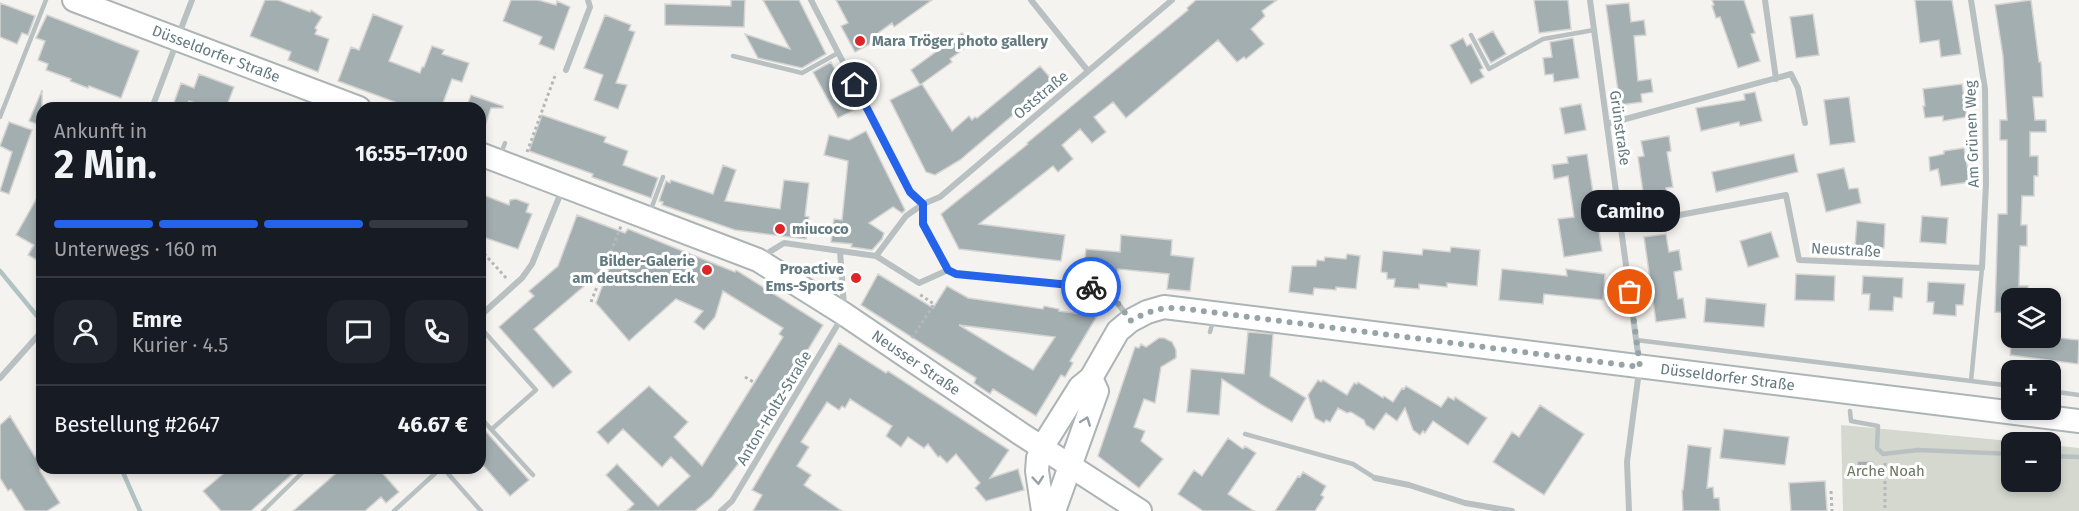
<!DOCTYPE html>
<html lang="de">
<meta charset="utf-8">
<style>
body{margin:0;font-family:"Fira Sans",sans-serif;background:#20242c;color:#f1f3f6;height:100vh;display:flex;flex-direction:column;font-size:22px;white-space:nowrap}
*{box-sizing:border-box;margin:0}
p{font-size:20px;color:#9ea1a6}
.icon{flex:none;width:33px;height:33px;fill:none;stroke:currentColor;stroke-width:2;stroke-linecap:round;stroke-linejoin:round}
.map{position:relative;flex:1;overflow:hidden}
.details{position:absolute;left:36px;top:102px;width:450px;height:372px;display:flex;flex-direction:column;background:#171b24;border-radius:18px;box-shadow:0 3px 9px #0003}
.details>*{flex:none}
.controls{position:absolute;left:2001px;top:288px;display:grid;gap:12px}
.controls a{display:grid;place-items:center;width:60px;height:60px;border-radius:12px;background:#171b24;box-shadow:0 3px 9px #0003;font-size:30px}
.pin{position:absolute;display:grid;place-items:center;width:51px;height:51px;color:#fff;margin:-26px;border:3px solid #fff;border-radius:50%;box-shadow:0 2px 6px #0007}
.courier{position:absolute;display:grid;place-items:center;width:60px;height:60px;margin:-30px;border:4px solid #2563eb;border-radius:50%;background:#fff;color:#222;box-shadow:0 2px 8px #0007}
.bubble{position:absolute;height:42px;border-radius:18px;background:#171b24;box-shadow:0 3px 9px #0003;font-size:20px;font-weight:700;line-height:42px;text-align:center}
.head em{font-style:normal;font-weight:700}
.head div{display:flex;flex-direction:column-reverse}
.head{display:flex;align-items:center;justify-content:space-between;height:102px;padding:0 18px}
h1{font-size:39px;font-weight:700;line-height:45px}
.bar{display:grid;grid-template-columns:repeat(4,1fr);gap:9px 6px;align-content:center;height:72px;padding:0 18px}
.bar i{height:8px;border-radius:4px;background:#363941}
.bar .current{background:#2563eb}
.bar p{grid-column:span 4}
.line{display:flex;align-items:center;gap:15px;padding:0 18px;border-top:2px solid #363941}
.line div{flex:1}
.round{display:grid;place-items:center;flex:none;width:63px;height:63px;border-radius:18px;background:#20242c}
.map>svg:first-child{display:block}
</style>
<div class="map">
<svg width="2079" height="511" viewBox="0 0 2079 511">
<rect width="100%" height="100%" fill="#f4f3ef"/>
<path fill="#d4d8cf" d="M1841,425L2021,442H2012V482H2050L2051,445L2079,448V511H1843Z"/>
<g fill="none" stroke-linecap="round" stroke-linejoin="round">
<path stroke="#b0c2c2" stroke-width="4.5" d="M0,271L37,316
M121,468L140,511"/>
</g>
<path fill="#a3aeb0" stroke="#d5d4d2" stroke-width="1.5" fill-rule="evenodd" d="M265,0H278L310,12L311,10L322,17L315,28L317,30L315,34L329,39L318,72L288,60L291,52L250,36Z
M511,0H538L556,5L557,1L570,7L554,50L539,44L542,37L503,21Z
M731,0H745L744,27L665,25V4L731,6Z
M763,0H799L826,54L802,68L758,58L745,34L790,49Z
M836,0H932L894,27L892,23L873,37L876,41L855,52L841,26L848,23Z
M1196,0H1277L1262,11L1265,16L1251,29L1264,44L1246,59L1244,57L1237,62L1218,40L1126,118L1113,102L1094,117L1106,132L1092,143L1080,129L1062,145L1073,159L1058,172L1053,166L979,224L1065,235L1061,261L959,249L941,214L1028,144L1027,143L1188,10L1187,8Z
M1534,0H1568L1571,29L1539,33Z
M1712,0H1744L1755,33L1751,34L1760,61L1738,68L1720,17L1716,18L1712,6L1714,5Z
M1915,0H1952L1961,54L1941,57L1939,40L1920,43Z
M2031,0L2039,62H2041L2043,97H2033L2035,120H2046V132H2030V156H2038V176H2034V196H2022L2021,225H2027V246H2020L2019,286H2028V298H2012V313L1995,312L1998,214H2007V140H2000V120H2007L2003,56L1995,5Z
M0,3L35,16L28,35L22,33L17,44L0,37Z
M1629,3L1631,22L1644,20L1646,35L1634,36L1638,81L1651,79L1653,92L1641,94L1642,102L1620,105L1606,5Z
M373,14L403,26L389,61L420,73L422,67H424L432,46L444,50L442,54L469,63L462,82L452,79L441,108H411L338,81L351,47L359,50Z
M1813,14L1819,55L1796,58L1790,17Z
M47,15L139,51L121,98L89,86L88,88L70,81L71,79L46,70L48,64L38,60L45,41L36,38Z
M605,15L631,25L629,30L635,32L616,83L627,85L618,109L594,100L603,75L584,68Z
M1493,31L1506,54L1491,63L1478,39Z
M962,33L971,44L950,59L952,62L920,85L911,70Z
M1463,38L1467,46L1471,44L1483,68L1480,70L1484,77L1471,84L1450,45Z
M1573,38L1579,78L1554,82L1553,74L1545,75L1543,58L1552,57L1550,42Z
M831,62L856,109L838,118L813,72Z
M1040,66L1053,81L960,160L935,175L926,172L890,100L922,84L952,131L969,116L972,120L975,117L977,118Z
M199,74L234,87L226,108H209L189,101L187,108H172L181,83L194,88Z
M1962,84L1967,117L1943,121V116L1925,118L1923,106H1925L1923,89Z
M42,90V126L29,121Z
M1755,92L1762,121L1740,126L1739,122L1701,131L1696,108L1745,100L1744,94Z
M471,95L503,106V108H491L482,135L480,134V108H466Z
M1849,97L1855,142L1830,145L1824,100Z
M1581,104L1586,130L1565,134L1560,108Z
M542,115L606,137L604,142L628,151L623,165L658,178L651,198L592,177L593,174L529,151Z
M9,122L32,130L9,194L0,191L12,152L0,146Z
M866,131L905,210L902,213L893,207L869,223L884,233L882,239L872,250L851,247L852,244L831,242L834,219L842,220L848,161L824,155L829,135L849,140Z
M1669,136L1671,151L1667,152L1673,187L1666,188L1669,206L1640,211L1636,193L1643,192L1638,157L1644,156L1641,141Z
M1964,148L1970,182L1941,186L1938,169L1930,171L1929,157L1944,154V151Z
M1587,154L1602,251L1564,257L1558,219L1574,217L1568,176L1554,179L1552,165L1568,163L1567,157Z
M1794,154L1798,172L1716,192L1712,172Z
M723,165L736,170L725,201L780,209L784,180L809,183L805,216L809,217L806,239L735,230L662,205L663,202L659,201L666,181L670,183L671,180L713,194Z
M1844,168L1849,189L1858,188L1861,203L1826,212L1817,174Z
M42,189V263L28,255L34,245L16,235Z
M486,196L509,205L510,200L516,199L529,204L526,212L532,214L518,249L480,236V204Z
M577,215L625,233L628,229L735,272L736,270L823,325L739,463L712,497L695,511H627L634,504L606,475L617,464L658,506L690,476L671,457L662,467L623,429L608,444L597,432L649,386L688,422L674,437L702,466L783,337L779,334L783,328L723,291L715,317L704,330L694,322L703,311L676,299L629,341L596,303L611,263L534,329L572,372L553,388L499,327L534,296L529,291L558,266Z
M1922,216L1948,218L1946,244L1920,242Z
M1857,221L1885,224L1884,248L1855,246Z
M1771,232L1779,257L1748,267L1740,241Z
M1666,234L1669,252L1679,250L1682,270L1674,272L1678,299L1683,298L1686,318L1656,322L1644,237Z
M1121,235L1172,240L1171,255L1194,258L1190,291L1167,289L1169,274L1118,269L1117,281L1083,278L1086,249L1120,252Z
M1451,247L1480,250L1477,286L1447,283V287L1419,284V289L1394,287L1395,279H1387V273L1381,272L1383,251L1422,255L1423,249L1450,252Z
M1347,254L1360,256L1356,289L1336,287V290L1314,288L1313,295L1289,292L1292,266H1316L1317,260L1324,261L1325,257L1346,259Z
M1502,269L1567,276L1566,269L1605,274L1603,300L1544,294L1543,304L1499,300Z
M878,274L933,308L947,286L968,298L1043,309L1044,306L1059,309V311L1097,316L1070,361L1073,363L1065,377L1061,375L1036,416L993,389L990,394L974,383L976,378L861,305ZM959,325L1055,337L1033,370Z
M1796,274L1835,276L1834,301L1795,300Z
M1863,276L1903,278L1902,298L1894,297L1893,311L1869,310L1870,294H1862Z
M1928,282L1965,284L1963,305H1956V316L1933,314L1934,302H1927Z
M1706,298L1766,304L1764,327L1704,322Z
M1248,332L1273,334L1270,376L1306,398L1292,422L1262,405L1222,379L1219,415L1187,412L1191,369L1244,374Z
M2050,337L2079,340L2078,364L2010,355L2012,338Z
M1159,338H1164L1172,342L1176,350V358L1161,367L1155,403L1144,399L1134,427L1145,431L1141,441L1163,459L1139,488L1098,456L1135,347L1139,348L1141,344L1146,347Z
M839,343L886,373L888,371L1009,450L990,478L1018,469L1024,490L986,501L975,488L980,483L956,454L947,463L940,456L938,457L928,444L924,448L908,437L901,447L886,436L892,426L850,399L845,408L842,406L839,410L827,402L801,442L809,447L797,466L811,475L804,485L842,511H753L762,495L752,490Z
M1318,380L1321,382L1323,380L1347,395L1354,383L1357,384L1358,382L1383,398L1384,396L1393,402L1402,388L1404,389L1406,386L1441,407L1448,397L1454,400L1455,397L1487,418L1468,445L1433,421L1425,433L1423,431L1420,435L1413,430L1405,408L1397,421L1386,413L1374,430L1366,425L1364,420L1351,412L1347,413L1338,408L1330,422L1326,420L1324,423L1315,418L1308,395Z
M1540,405L1584,434L1544,495L1493,462L1512,432L1519,437Z
M10,416L35,457L42,453L40,471L60,503L47,511H25L11,489L8,491L0,478V425Z
M480,425L529,480L510,496L480,462Z
M1724,429L1789,437L1785,465L1720,458Z
M1228,438L1243,449L1245,446L1256,453L1228,494L1254,511H1203L1178,494L1194,470L1202,476Z
M1688,445L1711,448L1707,488L1713,487L1714,498H1719L1720,511H1683L1682,490H1683Z
M1857,461H1874V473L1858,474Z
M230,468H299L251,511H221L203,491Z
M342,468H378L399,492L386,503L381,497L365,511H293Z
M1303,472L1326,486L1321,495L1324,497L1315,511H1275L1298,476L1300,477Z
M1825,481L1827,511H1791L1789,483Z"/>
<g fill="none" stroke-linecap="round" stroke-linejoin="round">
<g stroke="#acb4b6" stroke-width="26">
<g id="secondary">
<path id="s1" d="M74,0L359,108"/>
<path id="s2" d="M480,154L758,260L844,314L1021,434L1140,511"/>
<path id="s3" d="M1043,511L1037,471L1038,458L1046,441L1080,387L1091,378L1118,331L1130,321L1147,312L1164,307L2079,421"/>
<path d="M1054,511L1097,391L1091,378"/>
</g>
</g>
<path stroke="#b4b8ba" stroke-width="3" stroke-dasharray="3 3" stroke-linecap="butt" d="M527,152L556,73
M480,249L507,279
M591,302L621,226
M912,338L934,304L919,294
M745,377L755,383
M1885,463V511
M1831,491L1832,511"/>
<path stroke="#b9c0c2" stroke-width="4.5" d="M1471,35L1489,69L1543,39L1594,30
M733,56L802,73L838,53
M0,117L46,0
M500,156L505,143
M650,212L663,177
M480,327L536,390L492,429
M1210,332L1213,321
M1636,340L2012,386
M1971,381L1982,268
M2050,391L2079,395
M1850,411L1851,421L1878,426L1877,448L1883,454L1918,450L2012,454
M480,417L533,475
M1245,434L1353,464L1375,478
M2050,456L2079,457
M443,468L481,511
M263,511L307,468
M394,511L441,468"/>
<path stroke="#b9c0c2" stroke-width="6" d="M811,0L910,192L923,204
M1031,0L1088,71
M1590,0L1639,361
M1765,0L1776,79
M179,34L192,0
M566,70L590,7L588,0
M152,108L176,44
M1607,124L1791,74L1798,88L1805,123
M923,204V224L948,270L956,274L1090,287C1109,294 1118,301 1128,318
M1621,226L1786,195L1799,260L1982,268L1986,184L1985,89L1971,0
M840,251L844,307
M763,256L784,243L876,256L919,283L948,270
M876,256L906,216L923,204L940,197L1172,0
M480,316L522,278L532,264L562,190
M0,378L42,331
M1375,478L1409,485L1465,503L1512,511
M721,511L732,501L841,319
M1629,511L1627,462L1639,371"/>
<use href="#secondary" stroke="#fff" stroke-width="22"/>
</g>
<defs><path id="oneway-chevron" d="M-2-3.5L2.5 0L-2 3.5" fill="none" stroke-width="1.6" stroke-linecap="round" stroke-linejoin="round" transform="scale(1.5)"/></defs>
<g stroke="#92a2a6">
<use href="#oneway-chevron" transform="translate(1086 421) rotate(-69)"/>
<use href="#oneway-chevron" transform="translate(1038 480) rotate(85)"/>
</g>
<g fill="none" stroke-linecap="round" stroke-linejoin="round">
<path stroke="#96a4a7" stroke-width="6" stroke-dasharray="0 10.8" d="M1091,287C1112,295 1119,302 1130,321C1147,312 1160,307 1179,308L1640,367L1630,292"/>
<path stroke="#2563eb" stroke-width="8" d="M855,85L910,192L923,204V224L948,270L956,274L1091,287"/>
</g>
<g fill="#dc2627" stroke="#fff" stroke-width="2">
<circle cx="860" cy="41" r="6"/>
<circle cx="780" cy="229" r="6"/>
<circle cx="707" cy="270" r="6"/>
<circle cx="856" cy="278" r="6"/>
</g>
<g text-anchor="middle" dominant-baseline="central" stroke-width="6" stroke-linejoin="round" paint-order="stroke">
<g font-size="15" font-weight="bold" fill="#637a80" stroke="#fff" text-anchor="start">
<text x="872" y="41">Mara Tröger photo gallery</text>
<text x="792" y="229">miucoco</text>
<text x="695" y="261" text-anchor="end">Bilder-Galerie<tspan x="695" dy="17">am deutschen Eck</tspan></text>
<text x="844" y="269" text-anchor="end">Proactive<tspan x="844" dy="17">Ems-Sports</tspan></text>
</g>
<g font-size="15" fill="#637a80" stroke="#fff">
<text stroke="none"><textPath href="#s1" startOffset="152">Düsseldorfer Straße</textPath></text>
<text transform="translate(1041 95) rotate(-40)">Oststraße</text>
<text transform="translate(1620 128) rotate(82)">Grünstraße</text>
<text transform="translate(1972 134) rotate(-92)">Am Grünen Weg</text>
<text transform="translate(1846 250) rotate(3)">Neustraße</text>
<text stroke="none"><textPath href="#s2" startOffset="486">Neusser Straße</textPath></text>
<text stroke="none"><textPath href="#s3" startOffset="825">Düsseldorfer Straße</textPath></text>
<text transform="translate(774 408) rotate(-59)">Anton-Holtz-Straße</text>
</g>
<g font-size="15" fill="#6b7762" stroke="#fff">
<text x="1886" y="471">Arche Noah</text>
</g>
</g>
</svg>
<div class="controls">
<a><svg class="icon" aria-label="layers" viewBox="0 0 24 24"><path d="M12 4l9 5-9 5-9-5zM3 14l9 5 9-5"/></svg></a>
<a>+</a>
<a>−</a>
</div>
<div class="pin" style="left:1630px;top:292px;background:#ea580c"><svg class="icon" aria-label="bag" viewBox="0 0 24 24"><path d="M5 8h14l-1 12H6zM9 8a3 3 0 0 1 6 0"/></svg></div>
<div class="pin" style="left:855px;top:85px;background:#1f2937"><svg class="icon" aria-label="home" viewBox="0 0 24 24"><path d="M3 11l9-7 9 7M6 9v11h12V9"/></svg></div>
<div class="courier" style="left:1091px;top:287px"><svg class="icon" aria-label="bike" viewBox="0 0 24 24"><circle cx="6" cy="16" r="4"/><circle cx="18" cy="16" r="4"/><path d="M6 16l4-8h5l3 8M10 8l3 8H6M13 5h3"/></svg></div>
<div class="bubble" style="left:1581px;top:190px;width:99px">Camino</div>
<section class="details">
<div class="head"><div><h1>2 Min.</h1><p>Ankunft in</p></div><em>16:55–17:00</em></div>
<div class="bar"><i class="current"></i><i class="current"></i><i class="current"></i><i></i><p>Unterwegs · 160 m</p></div>
<div class="line" style="height:108px"><a class="round"><svg class="icon" aria-label="person" viewBox="0 0 24 24"><circle cx="12" cy="8" r="4"/><path d="M4 21q1-7 8-7t8 7"/></svg></a><div><b>Emre</b><p>Kurier · 4.5</p></div><a class="round"><svg class="icon" aria-label="chat" viewBox="0 0 24 24"><path d="M4 5h16v11H9l-5 4z"/></svg></a><a class="round"><svg class="icon" aria-label="phone" viewBox="0 0 24 24"><path d="M5 4h4l2 5-3 2q2 4 5 5l2-3 5 2v4C11 20 4 13 5 4z"/></svg></a></div>
<div class="line" style="height:78px"><div>Bestellung #2647</div><b>46.67 €</b></div>
</section>
</div>
